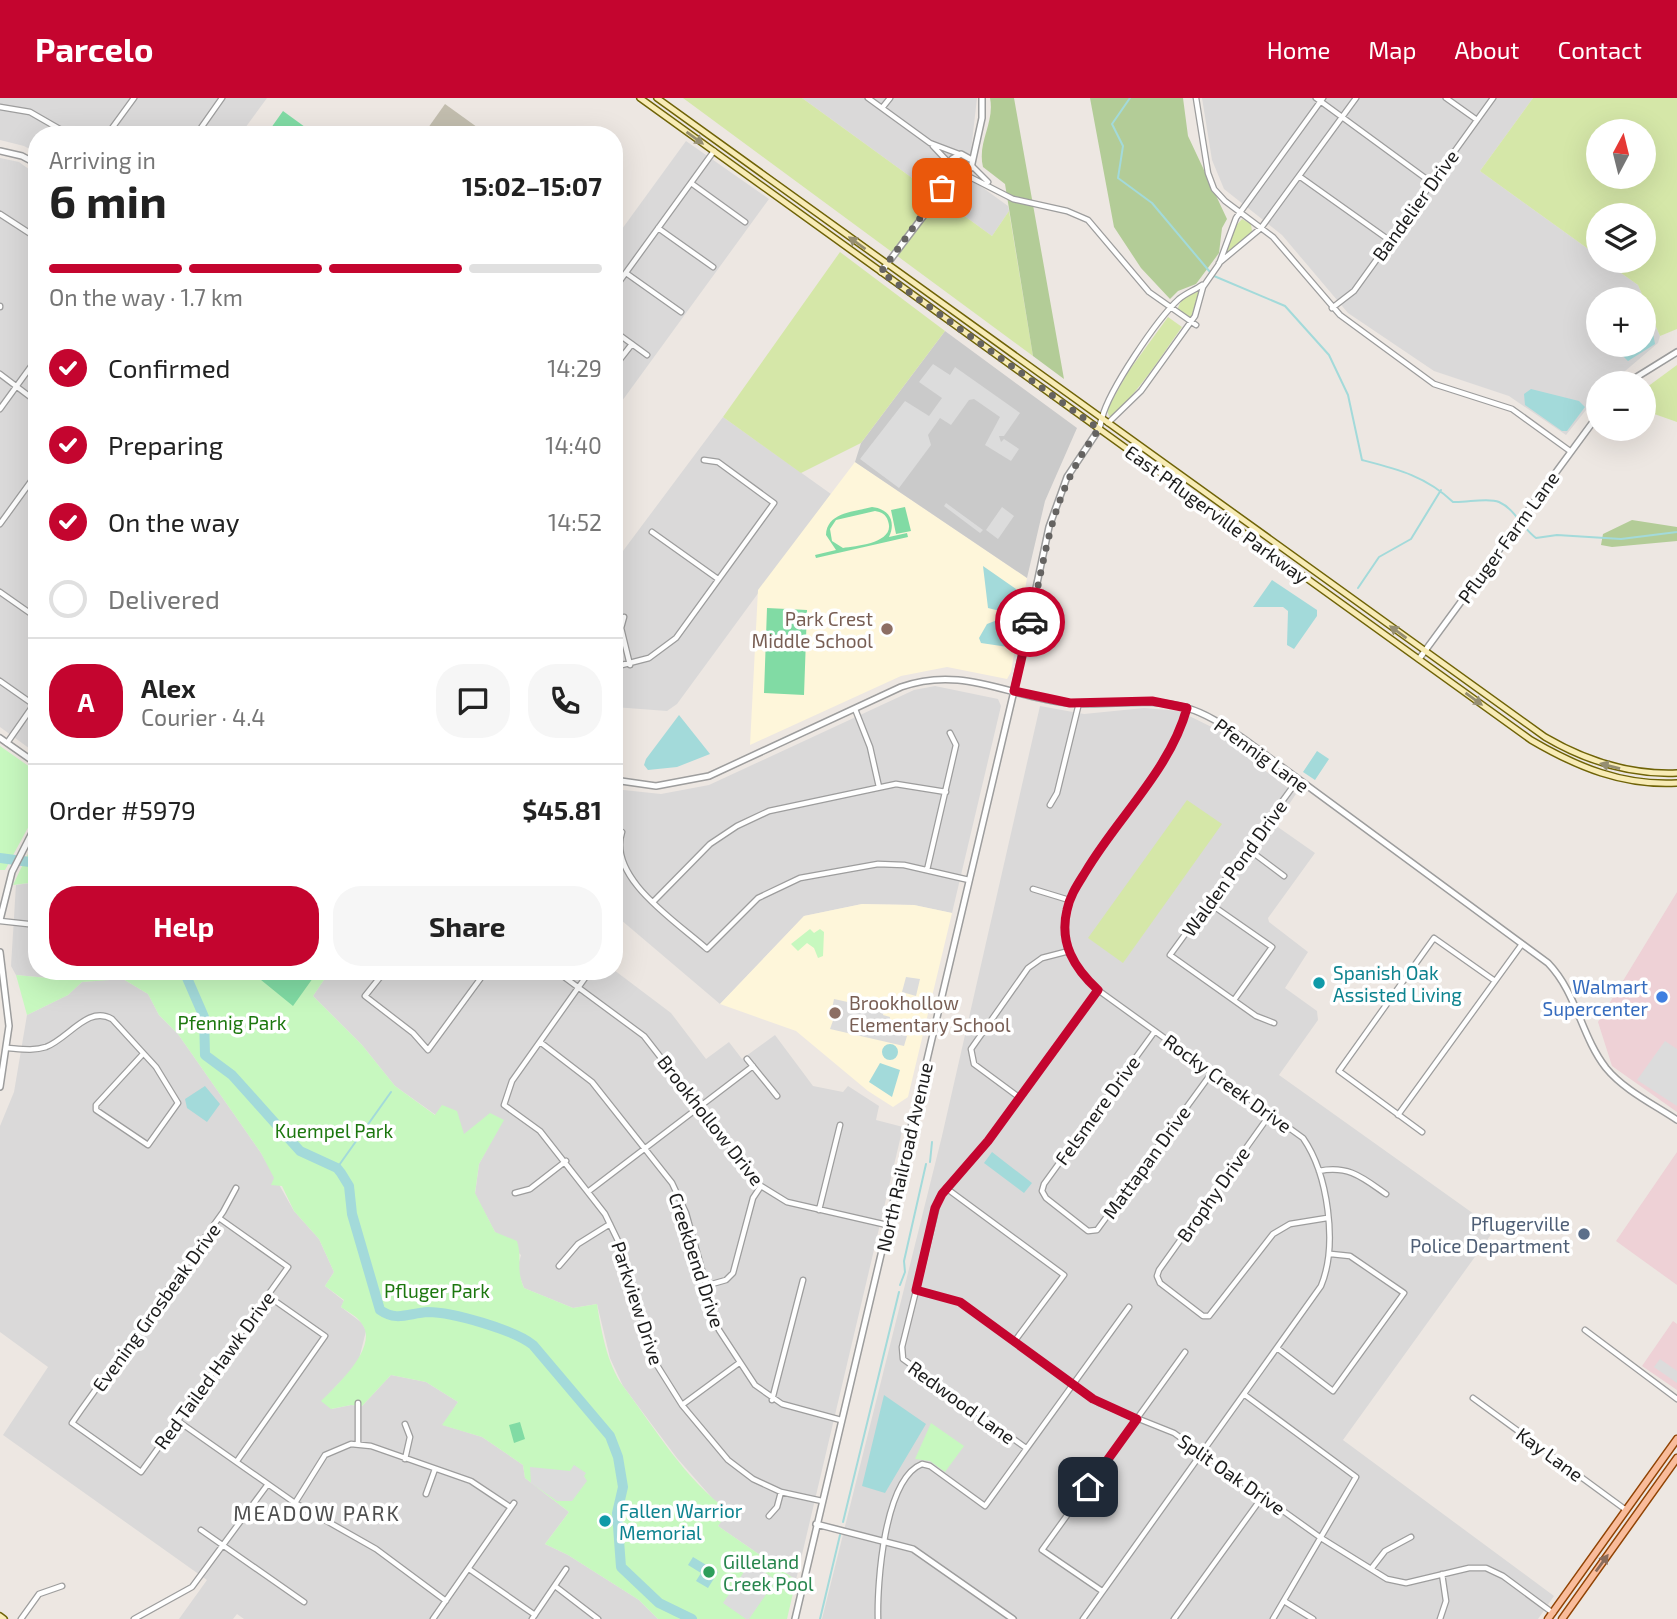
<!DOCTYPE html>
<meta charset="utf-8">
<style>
body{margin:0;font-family:"Exo 2",sans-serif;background:#f6f6f6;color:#222;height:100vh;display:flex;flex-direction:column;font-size:26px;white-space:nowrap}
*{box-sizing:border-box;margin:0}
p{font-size:23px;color:#767676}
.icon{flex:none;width:38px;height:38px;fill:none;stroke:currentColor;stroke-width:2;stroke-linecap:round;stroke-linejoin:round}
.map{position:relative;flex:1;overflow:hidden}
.sheet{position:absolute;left:28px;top:28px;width:595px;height:854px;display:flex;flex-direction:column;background:#fff;border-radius:28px;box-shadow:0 7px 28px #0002}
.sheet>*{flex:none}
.needle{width:46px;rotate:7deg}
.controls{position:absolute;left:1586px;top:21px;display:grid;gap:14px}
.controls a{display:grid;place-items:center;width:70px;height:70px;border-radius:50%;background:#fff;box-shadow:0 7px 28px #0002;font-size:35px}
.pin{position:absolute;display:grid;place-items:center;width:60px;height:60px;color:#fff;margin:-30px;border-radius:14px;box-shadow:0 4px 10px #0006}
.courier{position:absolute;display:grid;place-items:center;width:70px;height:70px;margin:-35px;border:5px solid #c4052f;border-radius:50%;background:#fff;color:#222;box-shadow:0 2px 9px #0007}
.overview em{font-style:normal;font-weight:700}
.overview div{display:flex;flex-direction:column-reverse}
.overview{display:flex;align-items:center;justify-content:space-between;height:119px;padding:0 21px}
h1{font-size:46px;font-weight:700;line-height:52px}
.bar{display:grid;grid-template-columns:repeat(4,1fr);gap:10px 7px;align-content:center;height:84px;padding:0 21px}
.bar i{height:9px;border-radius:5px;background:#e0e0e0}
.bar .current{background:#c4052f}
.bar p{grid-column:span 4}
.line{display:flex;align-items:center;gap:18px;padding:0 21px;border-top:2px solid #e0e0e0}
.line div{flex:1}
.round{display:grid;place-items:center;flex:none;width:74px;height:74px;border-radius:28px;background:#f6f6f6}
ol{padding:0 21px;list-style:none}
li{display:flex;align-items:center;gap:21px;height:77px}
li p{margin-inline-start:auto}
li .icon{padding:7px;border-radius:50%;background:#c4052f;color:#fff;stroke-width:4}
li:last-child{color:#767676}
li i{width:38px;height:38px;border:4px solid #e0e0e0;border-radius:50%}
.button{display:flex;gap:14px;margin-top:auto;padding:14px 21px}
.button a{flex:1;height:80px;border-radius:28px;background:#c4052f;color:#fff;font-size:28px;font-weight:700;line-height:80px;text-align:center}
.button a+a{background:#f6f6f6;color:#222}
header{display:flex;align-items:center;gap:42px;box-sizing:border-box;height:98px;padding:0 35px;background:#c4052f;color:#fff}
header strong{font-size:33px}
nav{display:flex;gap:38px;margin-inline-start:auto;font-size:24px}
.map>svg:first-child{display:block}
</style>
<header>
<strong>Parcelo</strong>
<nav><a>Home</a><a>Map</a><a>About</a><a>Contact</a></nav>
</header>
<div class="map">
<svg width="1677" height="1521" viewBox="0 0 1677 1521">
<rect width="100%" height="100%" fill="#ede7e2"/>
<path fill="#dad9d9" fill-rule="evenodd" d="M0,0H267L240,37H37V55L24,48L0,42Z
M802,0H977L968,79L1008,108L1009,113L992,138Z
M1202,0H1533L1480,73L1598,158V163H1604L1638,187L1660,238L1658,245L1611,285H1598V297L1566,337L1509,298L1434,273L1348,215L1282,137L1224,91L1212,62ZM1598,201H1643V247H1598Z
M686,43L769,101L614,314V142Z
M0,60L19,64L37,77V656L0,629Z
M723,319L831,396L677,606L667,613L614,609V465Z
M935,588L998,601L1001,608L952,815L914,807L862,806L804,818L720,906L614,816V691L661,696L709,687L914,592Z
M1040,608L1084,616L1144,610L1179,613L1232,639L1262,670L1296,696L1275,727L1315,755L1268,820L1269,824L1308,854L1285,890L1317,913L1318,922L1279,977L1495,1131L1343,1342L1554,1498L1538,1521H822L942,1038ZM1221,726L1123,864L1089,840Z
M37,784V873H53L49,880L16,877L11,868L16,787Z
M614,872L671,915L706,961L729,944L742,961L775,937L813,988L843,994L848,988L879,1008L876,1022L903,1029L796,1482L718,1428L728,1412L714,1402L677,1360L623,1288L610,1260L597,1206L573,1210L524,1190L517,1171L521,1157L495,1134L475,1096L479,1066L503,1022L490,1016L464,1037L395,988L362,947L313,898L330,873Z
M123,881L148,896L159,917L178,936L261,1055L294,1113L319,1141L334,1174L325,1188L344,1203L341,1209L362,1225L366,1233L358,1265L322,1303L332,1311L351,1307L362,1308L391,1277L426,1284L458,1304L443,1327L482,1339L523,1367L525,1380L569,1414L545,1446L568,1457L639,1502L658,1521H244L237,1516L233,1521H179L207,1482L3,1337L48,1269L0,1234V1028L14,994L27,917L68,897L82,884Z"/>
<path fill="#eed1d6" d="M1677,794V1014L1612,968L1598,924Z
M1677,1054V1187L1616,1143Z
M1673,1223L1677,1226V1292L1642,1268Z"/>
<path fill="#fef6da" d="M855,364L1027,480L1011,574L1007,581L947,569L901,578L750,647L758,492Z
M862,806L914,807L952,815L908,999L893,1009L868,993L796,933L720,906L804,818Z"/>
<path fill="#cacaca" d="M945,233L1077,330L1045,403L1027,480L855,364L861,345Z"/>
<path fill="#c2bdae" d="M445,6L488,37H423Z"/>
<path fill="#d5e7a8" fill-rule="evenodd" d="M683,0H802L992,138L1009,113L1033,258Z
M1533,0H1677V231L1660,238L1638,187L1604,163H1643V117H1598V158L1480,73ZM1643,33V79H1598V33Z
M1242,121L1251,126L1252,133L1244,144L1226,155L1233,131Z
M840,154L945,233L861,345L801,375L723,319Z
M1199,193L1191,220L1177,212L1182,201Z
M1168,219L1182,229C1160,260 1141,290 1113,318H1109L1107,312L1128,274Z
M1677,267V324L1643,312V292Z
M1187,702L1222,726L1123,865L1088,840Z"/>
<path fill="#b3cc97" d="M990,0H1014L1064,281L1033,258L1005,86L983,69C977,44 995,25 990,0Z
M1090,0H1183L1188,38L1227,121L1222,130L1219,155L1196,186L1178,193L1170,201L1141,170L1114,129Z
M1632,422L1677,429V443L1612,449L1601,447L1603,436Z"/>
<path fill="#c7f8bf" d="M0,648L37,674V713L5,772H0Z
M37,737V784L13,787Z
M810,831L814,835L820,831L824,834L823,858L818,860L814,850L807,845L798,853L791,846Z
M53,873H330L313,898L362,947L395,988L435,1017L442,1007L457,1013L464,1036L490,1015L504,1022L479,1066L475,1095L495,1134L517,1143C523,1163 515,1168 524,1190L573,1210L597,1206C601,1232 607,1266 623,1288C655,1330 685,1382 729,1413L718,1428L796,1482L787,1521H658L639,1502L568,1457L545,1446L569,1414L525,1380L523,1367L482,1339L442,1327L458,1304L426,1284L391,1277L362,1308L351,1307L331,1311L321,1303C336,1288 379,1249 362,1226C358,1219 348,1214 341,1209L344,1202L325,1188L334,1174L319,1141L294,1113L282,1088L271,1087L274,1080L261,1055L178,936L159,917L148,896L123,881L82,884L68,897L27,917L16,877L48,880Z
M931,1325L964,1348L945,1374L930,1363L915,1361Z"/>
<path fill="#81dba4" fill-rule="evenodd" d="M283,13L316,37H266Z
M872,409C890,411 896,424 889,439L907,435L908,439L816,460L815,457L836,452L826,437C827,414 854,414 872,409ZM875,413C881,414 886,416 888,423C896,445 857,448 843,450L832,443L830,431L836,422Z
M905,409L911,433L896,436L891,412Z
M767,510L807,512L804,597L764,595Z
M250,873H318L293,908Z
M520,1324L525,1341L514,1345L509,1327Z"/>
<path fill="#dcdcdc" d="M933,266L950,277L955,269L1020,315L1004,338H999L1001,344L1004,341L1019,351L1011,363L985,347L1000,319L974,301L969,302L951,327L940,320L928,337L931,347L899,390L860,361L905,303L929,318L942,300L919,284Z
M946,405L983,432L980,435L944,408Z
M1002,409L1014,418L998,441L986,432Z
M906,879L920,881L916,898L902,894Z
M834,901L884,912L883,917L890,919L888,929L892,930L891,934L907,938L904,948L830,931L835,917L831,916Z
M1665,943L1677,951V1008L1637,982Z
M1660,1261L1677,1273V1285L1654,1269Z
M574,1367L586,1375L584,1378L587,1383L572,1403H557L531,1385L530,1369L570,1373Z
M750,1465L776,1482L749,1521H746L723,1505Z"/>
<path fill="#a3dada" d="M1645,224L1652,229L1655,246L1628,263L1622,257V247H1643Z
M1531,291L1579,303L1585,309L1567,333H1562L1525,307L1524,296Z
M983,468L1016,491V512L1012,516L988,510Z
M1272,482L1317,512V518L1294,551L1287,547L1288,513L1283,509H1253Z
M1000,521L1012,527L1008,549L981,545L979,540L987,526Z
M679,617L710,656L677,669L648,672L644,667L646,661Z
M1317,653L1329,661L1315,682L1303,674Z
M882 954a8 8 0 1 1 16 0a8 8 0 1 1-16 0Z
M880,965L900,972L892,999L869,984Z
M205,988L220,1006L207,1024L187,1010L185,1001Z
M992,1054L1032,1085L1024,1095L984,1065Z
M884,1297L926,1326L885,1395L862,1388Z
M693,1459L718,1474L708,1490L696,1483L701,1475L688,1467Z"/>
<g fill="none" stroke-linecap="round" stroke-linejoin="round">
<path stroke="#a3dada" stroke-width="2" d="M1130,0L1112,26L1123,48L1118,80L1152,105L1210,174
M1214,178L1285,208L1329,257L1348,297L1362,362C1397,371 1426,378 1453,404C1466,405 1488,399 1499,404C1515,411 1522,430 1536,440L1557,437L1621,441L1677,434
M1358,490L1379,459L1411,441L1441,392
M930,1064L932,1044
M337,1070L391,994
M900,1187L905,1174L904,1163L926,1066
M843,1424L899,1194
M820,1521L840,1437"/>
<path stroke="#a3dada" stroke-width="10" d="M0,760L37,765
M184,873L204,919L205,957L232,977L300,1053L337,1070L341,1075L349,1088L352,1116L380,1212C397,1224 409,1215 428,1214C452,1214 515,1232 533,1247L610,1338L618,1359L623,1389L617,1415L621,1469L659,1505L692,1521"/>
<g stroke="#9d9d9d" stroke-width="7">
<path id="minor" d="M868,0L930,45L959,56
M1196,0L1208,75L1214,91L1225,103L1273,139L1340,217L1434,286L1512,311L1570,353
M1316,0L1432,85
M1446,0L1477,22
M0,9L30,14L70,37
M882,10L890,0
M107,37L134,0
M196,37L222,0
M933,48L951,67
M972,68L988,84
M964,76L1013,101L1067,113L1088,122L1149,194L1196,227
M1299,78L1389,142
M691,85L745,124
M0,116L37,140
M658,130L713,169
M1219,165L1261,130L1356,0
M626,175L681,214
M614,191L714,53
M0,208V209
M1332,210L1354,193L1493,0
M614,233L647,257
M614,269L632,246
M0,276L37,304
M0,311L37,260
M1102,320C1109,292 1157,221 1179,201C1186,195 1195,192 1202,187
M1108,325L1141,293L1195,218L1203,189L1219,166L1236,120L1323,0
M0,426L37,375
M652,434L718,481
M0,494L37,520
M624,519L621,530L630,567
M614,569L649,560L676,540L774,405L718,364L704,362
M0,583L37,609
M855,611L870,649L879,689
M7,645L37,602
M1050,707L1057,695L1079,605
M622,734C607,780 677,824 707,851L758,800L800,780L878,766L904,767L969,782
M1248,751L1284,778
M927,772L956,647L950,635
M1033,791L1069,802
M654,803L710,746L737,728L769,713L896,686L946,694
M1209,805L1272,849L1234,902
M0,823L37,827
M385,873L365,898L413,935L428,952L486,873
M556,873L644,938L761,1088L787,1104L887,1127
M590,873L512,983L504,1007L540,1033L605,1116L621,1149L655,1264L682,1307L728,1362L753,1381L781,1394L822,1403
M1274,925L1256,918L1170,857L1297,683
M1155,933L1044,1086L1042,1093L1046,1100L1088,1133L1097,1132L1213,973
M540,944L592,984L672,1085L686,1115L719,1232L755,1287L782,1306L841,1322
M8,950C21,951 34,953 46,949C69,940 88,907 112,921L156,969L178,1005L148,1047L96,1012V1007L142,957
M747,961L777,998
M1020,1000L974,966L971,951L1028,870L1042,860L1069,853
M1271,1015L1159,1172L1157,1178L1160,1185L1203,1218H1209L1273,1136L1290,1126L1327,1120
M1398,1017L1522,846
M1422,1034L1339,973L1434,840L1495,883
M1319,1073C1349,1067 1363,1080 1386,1096
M946,1090L1064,1177L1014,1244
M589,1093L753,968
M515,1095L530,1091L566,1063
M819,1112L840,1027
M219,1120L288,1169L141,1374L72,1325L81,1312L223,1114L236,1090
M559,1168L578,1146L610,1126
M705,1188L726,1182L733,1175L753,1100L761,1088
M916,1192L960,1204L1099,1305L1174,1335L1321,1440L1387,1481L1406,1485L1469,1470H1486L1503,1478L1553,1515
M1585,1232L1677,1301
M1277,1250L1333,1293L1404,1195L1350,1158L1331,1156
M1245,1297L1356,1379L1273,1521
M1473,1300L1626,1412
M772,1302L803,1182
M358,1305V1346
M682,1307L739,1265
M178,1323L295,1405L376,1451L446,1503
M405,1326L410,1339L405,1361
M1026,1350L903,1261L902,1249L939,1100L988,1043L1098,892
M237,1363L325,1238L268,1198
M426,1396L435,1371
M295,1405L325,1357L351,1346L371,1348L471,1383L510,1409
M769,1418L777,1409L781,1394
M201,1432L304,1504
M469,1471L535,1517
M1371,1471L1385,1453L1411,1439
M555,1488L598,1521
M1102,1493L1042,1452L1185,1254
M1284,1503L1313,1521
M21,1521L39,1496L62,1488
M134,1521L192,1489L268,1386
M433,1521L514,1405
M532,1521L566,1471
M878,1521C877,1486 884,1381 922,1366L930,1368L985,1408L1129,1209
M1083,1521L1321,1188C1338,1147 1328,1076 1303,1040L1098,892C1077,873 1062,852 1065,822C1067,803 1076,789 1086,773C1118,719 1170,672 1187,609
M1174,1521L1263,1398
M1440,1521L1446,1503L1442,1476"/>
</g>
<g stroke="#9d9d9d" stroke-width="8">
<path id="tertiary" d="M0,53L22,58L37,66
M961,76L954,73L952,61L961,56L970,61
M940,96L971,70L982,20V0
M881,174L940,96L952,69
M1627,285L1677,254
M1419,561L1598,317
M0,640L37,666
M614,682L656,688L709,678L901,589C963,567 1008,599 1069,605C1109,609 1148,598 1187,610C1208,616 1226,629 1244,641L1548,865C1577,895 1581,938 1606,970C1624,992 1653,1006 1677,1022
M0,822L12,774L37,725
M0,854L9,928L0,989
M816,1426L913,1451L1013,1521
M795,1521L1014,593L1049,429L1067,379L1099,331L1102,320"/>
</g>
<g stroke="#6f6307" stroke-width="8">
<path id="secondary" d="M640,0L1531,642C1577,669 1623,688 1677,685
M657,0L1545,639C1586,663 1629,677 1677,675
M0,1518L4,1521"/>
</g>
<g stroke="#914304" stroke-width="9">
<path id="primary" d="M1548,1521L1677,1341
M1562,1521L1677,1360"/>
</g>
<use href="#minor" stroke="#fff" stroke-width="4.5"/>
<use href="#tertiary" stroke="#fff" stroke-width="5"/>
<use href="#secondary" stroke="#f8ecb6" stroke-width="5"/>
<use href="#primary" stroke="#f9bc9b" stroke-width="6"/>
</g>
<defs><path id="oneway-solid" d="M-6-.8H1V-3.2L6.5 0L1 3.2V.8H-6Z" transform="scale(1.75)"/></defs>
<g fill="#958e71">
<use href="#oneway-solid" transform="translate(695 40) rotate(36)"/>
<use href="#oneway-solid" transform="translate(857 145) rotate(-144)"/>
<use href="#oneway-solid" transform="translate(1398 534) rotate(-144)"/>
<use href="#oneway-solid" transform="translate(1474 601) rotate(36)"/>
<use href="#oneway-solid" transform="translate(1610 668) rotate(-165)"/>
</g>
<use fill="#8a6c5c" href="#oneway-solid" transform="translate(1602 1465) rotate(-54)"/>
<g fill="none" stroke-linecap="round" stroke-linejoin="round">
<path stroke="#656361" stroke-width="7" stroke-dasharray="0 12.6" d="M942,90L881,174L1099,331C1050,397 1048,448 1030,524"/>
<path stroke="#c4052f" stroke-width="9" d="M1030,524L1014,593L1070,605L1152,603L1187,610C1170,672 1118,719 1086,773C1078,786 1070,797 1067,812C1059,845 1074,870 1098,892L988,1043L942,1096L935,1110L916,1192L960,1204L1093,1301L1137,1321L1088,1389"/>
</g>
<g fill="#8d6e63" stroke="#fff" stroke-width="2.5">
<circle cx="887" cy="531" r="7"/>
<circle cx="835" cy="915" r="7"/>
</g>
<g fill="#0f9aa8" stroke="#fff" stroke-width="2.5">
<circle cx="1319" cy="885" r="7"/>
<circle cx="605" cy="1423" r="7"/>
</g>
<circle fill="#3f7fe0" stroke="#fff" stroke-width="2.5" cx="1662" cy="899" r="7"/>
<circle fill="#5c6f8a" stroke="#fff" stroke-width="2.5" cx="1584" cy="1136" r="7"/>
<circle fill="#2e9e5b" stroke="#fff" stroke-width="2.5" cx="709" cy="1474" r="7"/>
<g text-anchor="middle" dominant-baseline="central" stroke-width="7" stroke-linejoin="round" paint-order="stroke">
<g font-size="19" fill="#1c1c1c" stroke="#fff">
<text transform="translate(1415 107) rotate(-54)">Bandelier Drive</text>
<text transform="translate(1217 416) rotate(36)">East Pflugerville Parkway</text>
<text transform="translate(1508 439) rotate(-54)">Pfluger Farm Lane</text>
<text transform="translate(1262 657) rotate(36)">Pfennig Lane</text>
<text transform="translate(1234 770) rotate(-54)">Walden Pond Drive</text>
<text transform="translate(1228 985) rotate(36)">Rocky Creek Drive</text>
<text transform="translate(1097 1012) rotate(-54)">Felsmere Drive</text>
<text transform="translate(711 1022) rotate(52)">Brookhollow Drive</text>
<text transform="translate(904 1059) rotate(-77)">North Railroad Avenue</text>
<text transform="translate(1146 1064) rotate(-54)">Mattapan Drive</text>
<text transform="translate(1213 1096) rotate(-55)">Brophy Drive</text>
<text transform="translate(697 1162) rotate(72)">Creekbend Drive</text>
<text transform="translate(638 1205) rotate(72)">Parkview Drive</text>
<text transform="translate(156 1209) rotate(-54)">Evening Grosbeak Drive</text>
<text transform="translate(214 1272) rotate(-54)">Red Tailed Hawk Drive</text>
<text transform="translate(962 1304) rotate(36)">Redwood Lane</text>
<text transform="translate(1550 1356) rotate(36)">Kay Lane</text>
<text transform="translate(1232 1376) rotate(35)">Split Oak Drive</text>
</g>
<g font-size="19" fill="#785e54" stroke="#fff" text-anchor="end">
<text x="873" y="520">Park Crest<tspan x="873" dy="22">Middle School</tspan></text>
<text x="849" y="904" text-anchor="start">Brookhollow<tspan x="849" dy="22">Elementary School</tspan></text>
</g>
<g font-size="19" fill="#0d838f" stroke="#fff" text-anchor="start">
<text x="1333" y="874">Spanish Oak<tspan x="1333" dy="22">Assisted Living</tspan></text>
<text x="619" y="1412">Fallen Warrior<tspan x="619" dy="22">Memorial</tspan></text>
</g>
<g font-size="19" fill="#366cbe" stroke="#fff" text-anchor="end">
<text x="1648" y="888">Walmart<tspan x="1648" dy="22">Supercenter</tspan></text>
</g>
<g font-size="19" fill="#1c770e" stroke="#fff">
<text x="232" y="924">Pfennig Park</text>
<text x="334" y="1032">Kuempel Park</text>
<text x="437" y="1192">Pfluger Park</text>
</g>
<g font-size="19" fill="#4e5e75" stroke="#fff" text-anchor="end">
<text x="1570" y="1125">Pflugerville<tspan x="1570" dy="22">Police Department</tspan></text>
</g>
<g font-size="19" fill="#27864d" stroke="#fff" text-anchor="start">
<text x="723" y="1463">Gilleland<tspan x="723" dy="22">Creek Pool</tspan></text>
</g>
<g font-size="21" letter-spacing="2" fill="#4f4f4f" stroke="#fff">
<text x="317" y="1414">MEADOW PARK</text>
</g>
</g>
</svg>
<div class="controls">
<a><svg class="needle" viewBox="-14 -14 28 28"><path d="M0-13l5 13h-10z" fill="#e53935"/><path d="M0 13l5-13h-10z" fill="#767676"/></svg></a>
<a><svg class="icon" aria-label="layers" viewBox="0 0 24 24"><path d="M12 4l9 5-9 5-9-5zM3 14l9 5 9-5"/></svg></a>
<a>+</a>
<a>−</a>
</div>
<div class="pin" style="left:942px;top:90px;background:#ea580c"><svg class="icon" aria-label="bag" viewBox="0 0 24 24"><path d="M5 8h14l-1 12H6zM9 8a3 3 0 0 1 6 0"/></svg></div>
<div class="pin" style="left:1088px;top:1389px;background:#1f2937"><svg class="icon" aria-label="home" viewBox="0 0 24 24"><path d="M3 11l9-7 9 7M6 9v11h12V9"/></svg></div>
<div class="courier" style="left:1030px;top:524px"><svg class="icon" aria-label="car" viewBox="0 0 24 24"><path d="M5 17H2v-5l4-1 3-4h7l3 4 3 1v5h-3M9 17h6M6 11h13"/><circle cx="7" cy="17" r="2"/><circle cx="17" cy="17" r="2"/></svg></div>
<section class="sheet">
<div class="overview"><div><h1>6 min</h1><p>Arriving in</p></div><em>15:02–15:07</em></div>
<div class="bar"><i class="current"></i><i class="current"></i><i class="current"></i><i></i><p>On the way · 1.7 km</p></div>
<ol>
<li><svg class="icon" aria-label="check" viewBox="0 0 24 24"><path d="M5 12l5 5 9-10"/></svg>Confirmed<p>14:29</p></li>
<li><svg class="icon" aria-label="check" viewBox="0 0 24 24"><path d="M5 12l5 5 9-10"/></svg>Preparing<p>14:40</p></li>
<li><svg class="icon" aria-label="check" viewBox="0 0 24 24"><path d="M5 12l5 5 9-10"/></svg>On the way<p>14:52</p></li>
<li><i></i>Delivered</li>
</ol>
<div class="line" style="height:126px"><b class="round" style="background:#c4052f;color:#fff">A</b><div><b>Alex</b><p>Courier · 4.4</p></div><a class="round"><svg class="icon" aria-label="chat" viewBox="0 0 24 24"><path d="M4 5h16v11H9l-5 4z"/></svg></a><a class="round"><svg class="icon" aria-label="phone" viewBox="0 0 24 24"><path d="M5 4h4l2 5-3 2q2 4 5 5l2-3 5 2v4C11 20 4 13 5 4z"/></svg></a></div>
<div class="line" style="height:91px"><div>Order #5979</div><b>$45.81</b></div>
<div class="button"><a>Help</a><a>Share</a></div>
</section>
</div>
